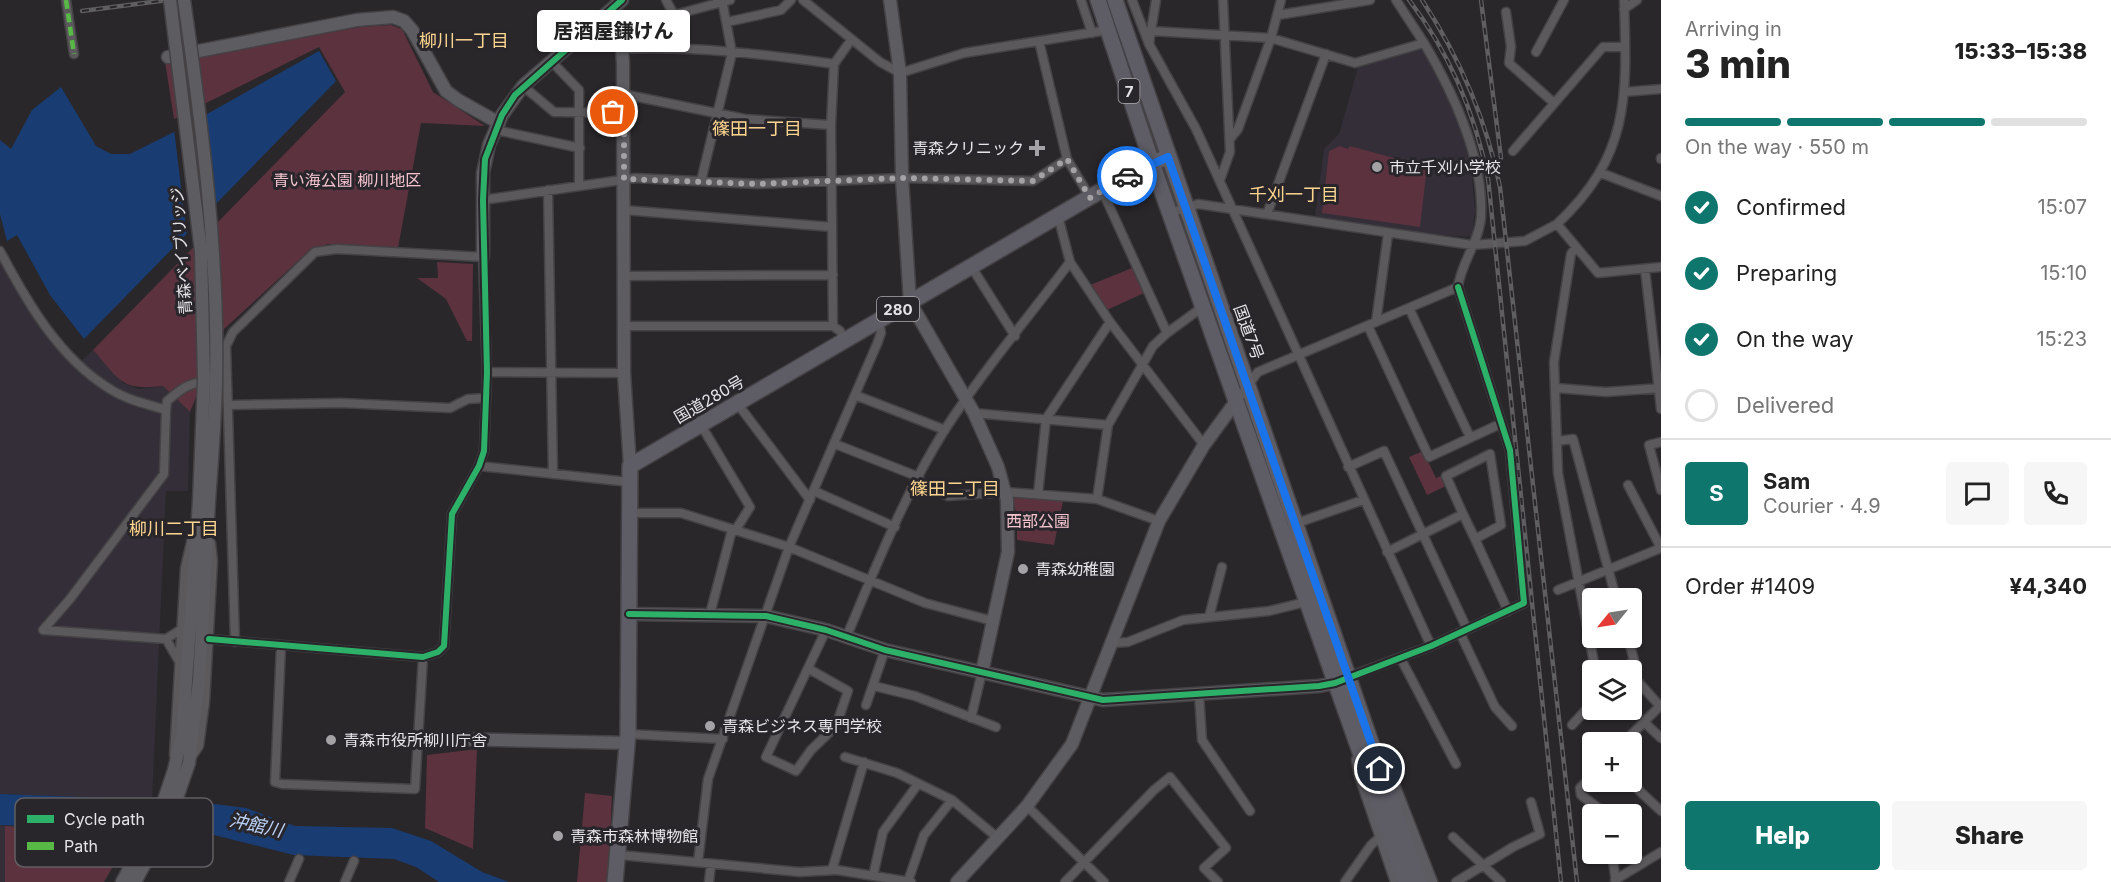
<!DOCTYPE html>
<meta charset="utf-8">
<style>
body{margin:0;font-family:Inter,"Noto Sans JP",sans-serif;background:#f6f6f6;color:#222;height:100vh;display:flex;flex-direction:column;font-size:22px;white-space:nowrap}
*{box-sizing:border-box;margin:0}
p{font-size:20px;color:#767676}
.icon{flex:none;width:33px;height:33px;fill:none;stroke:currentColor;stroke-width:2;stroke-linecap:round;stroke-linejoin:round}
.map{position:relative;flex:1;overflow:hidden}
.drawer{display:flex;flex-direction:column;background:#fff;width:450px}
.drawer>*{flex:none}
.needle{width:39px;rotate:240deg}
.tools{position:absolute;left:1582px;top:588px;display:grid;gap:12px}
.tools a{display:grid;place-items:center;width:60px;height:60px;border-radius:6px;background:#fff;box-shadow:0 2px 4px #0004;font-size:30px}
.pin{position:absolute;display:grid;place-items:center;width:51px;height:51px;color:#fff;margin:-26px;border:3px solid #fff;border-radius:50%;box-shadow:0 2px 6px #0007}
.courier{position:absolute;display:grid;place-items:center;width:60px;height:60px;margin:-30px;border:4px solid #1a73e8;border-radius:50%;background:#fff;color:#222;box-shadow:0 2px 8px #0007}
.bubble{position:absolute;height:42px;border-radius:6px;background:#fff;box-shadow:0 2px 4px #0004;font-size:20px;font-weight:800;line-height:42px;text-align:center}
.summary em{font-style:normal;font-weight:800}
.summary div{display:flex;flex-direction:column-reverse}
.summary{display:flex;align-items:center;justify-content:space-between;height:102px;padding:0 24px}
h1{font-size:39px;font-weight:800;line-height:45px}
.bar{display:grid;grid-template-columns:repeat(4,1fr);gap:9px 6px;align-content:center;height:72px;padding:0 24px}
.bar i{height:8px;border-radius:4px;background:#e0e0e0}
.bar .on{background:#0f766e}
.bar p{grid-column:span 4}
.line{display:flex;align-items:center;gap:15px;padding:0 24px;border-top:2px solid #e0e0e0}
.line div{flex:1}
.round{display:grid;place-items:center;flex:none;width:63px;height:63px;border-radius:6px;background:#f6f6f6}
ol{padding:0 24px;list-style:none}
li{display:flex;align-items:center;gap:18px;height:66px}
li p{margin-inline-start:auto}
li .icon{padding:6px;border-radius:50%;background:#0f766e;color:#fff;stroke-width:4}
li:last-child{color:#767676}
li i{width:33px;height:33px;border:3px solid #e0e0e0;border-radius:50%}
.action{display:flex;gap:12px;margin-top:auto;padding:12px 24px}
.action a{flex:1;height:69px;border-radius:6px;background:#0f766e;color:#fff;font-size:24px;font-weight:800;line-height:69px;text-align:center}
.action a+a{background:#f6f6f6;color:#222}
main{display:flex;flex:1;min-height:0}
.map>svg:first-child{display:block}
</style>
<main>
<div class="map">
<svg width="1661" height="882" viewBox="0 0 1661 882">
<rect width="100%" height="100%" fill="#29272a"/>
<path fill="#332e37" d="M1420,46L1442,83L1459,125L1471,166L1475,210L1472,237L1425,234L1315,216L1324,149L1339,134L1359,64Z
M0,251L24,295L79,363L93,350L123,383L139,389L163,386L190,412L188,491H166L152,800L0,794Z
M0,825L5,826V882H0Z"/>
<path fill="#5b323e" d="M391,25L402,29L433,92L485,126L421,123L398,248L328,244L310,250L223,330L190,412L163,386C120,391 120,380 93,350L345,92L319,47L174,119L165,62L360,27Z
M1340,146L1348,149L1350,146L1427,167L1420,227L1322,213L1329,151Z
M437,262L473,264L472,341H467L446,299L417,278H438Z
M1132,268L1144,293L1107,310L1090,285Z
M1423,451L1436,478L1441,476L1446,486L1427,495L1409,457Z
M1019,497L1063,501L1054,545L1017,540V517L1013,499Z
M477,749L473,849L425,828L427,755Z
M585,793L612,796L608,882H577Z
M5,826L133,832L104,882H5Z"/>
<path fill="#193d73" d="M319,51L336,81L84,339L50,295L17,235L7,241L0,214V140L11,149L32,110L61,87L96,146L111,154H130L184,127Z
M0,794L191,801L246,808L295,826L392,828L431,841L482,872L509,882H439L416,867L394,859L294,855L206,833L0,825Z"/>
<path fill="#29272a" d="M204,113L214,209L187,236L174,129Z
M155,797L188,798L174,833L139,832Z"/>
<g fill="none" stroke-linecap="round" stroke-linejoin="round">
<g stroke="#444245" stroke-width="11">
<path id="street" d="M66,0L74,54
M666,0L674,15L730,0
M803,0L880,62L900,73L964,53L1108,30
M1081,0L1092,33
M1132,0L1149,44
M1156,0L1149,44L1196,129L1431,646
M1624,0C1627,94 1631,155 1557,224L1598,273L1661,267
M1624,9L1637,0
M1506,12L1511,47L1509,63L1554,103
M1278,15L1370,0
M727,22L781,10L791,0
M1151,31L1271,38L1355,63L1424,43L1396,0
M1039,41L1067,159L1090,197
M622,49C693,46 764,54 834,64
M1536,52L1564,0
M552,62L579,90V186
M523,86L554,112L624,113
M1624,92L1661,89
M623,94L745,119L831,125
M496,130L580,148
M1230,139L1238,129L1271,38L1281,0
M1513,151L1603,47H1623
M1661,159V158
M1601,173L1661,196
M1220,180L1230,152L1223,0
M701,181L732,53L722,0
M548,190L553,474
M1102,190L1167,333
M483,200L635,178L758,184L902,178L1033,181L1067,159
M624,210L832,227
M1170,213L1198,204L1472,245L1525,241L1557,224
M1267,214L1326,54
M1058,216L1070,262L1110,322L1204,445
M1576,247L1571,254L1554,362L1558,473L1595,668L1598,670
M0,251C27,302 59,358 110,389C127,400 147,404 166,410L167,401C181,389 190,382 209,381
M971,266L1015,336
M1645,269L1661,409
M624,276L833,275
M1409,308L1470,437
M1376,322L1388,234
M624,326H833L840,331L845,341
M833,326L831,125L834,64L851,40
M1368,326L1429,457L1500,424
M487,372L624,373
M1556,388L1606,392L1661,388
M855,395L945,430
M1237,400L1258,372L1458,287C1461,263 1479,242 1481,217C1484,159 1453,92 1424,43
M737,403L810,500
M230,405L341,403L450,408L468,399L486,398
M166,410L164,474L70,599L43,630L166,639
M974,413L1108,425
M701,425L750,507L735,531
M1557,441L1573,439L1616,598
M1661,442L1649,445L1661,490
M835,444L919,477
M479,466L629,482
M1348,467L1384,451L1467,629
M917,481L948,496L1006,492L1097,499L1159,521
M1628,485L1661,548
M814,491L895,527
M1038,494L1046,419L1110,322
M1097,499L1108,425L1153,346L1167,333L1204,306
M628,513H681L789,547L925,603L993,621
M1297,523L1363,500
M1475,539L1508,611
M1387,552L1463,514L1446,476L1490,454L1501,525L1475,539L1463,514
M1558,590L1661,548
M710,614L732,530
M1209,617L1222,567
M1460,633L1495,707L1512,726
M846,638C875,569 904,495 944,431C982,372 1028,318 1070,262
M209,639L423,657L438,652L444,646L452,514L479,466L484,451L487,372L483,257L337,249L315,252L233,332L226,346L235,642
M1113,643L1128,642L1183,620L1269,611L1306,602
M281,646L275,782L282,784L415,789L423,657
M1401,659L1456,764
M180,663L166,639L183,628
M809,669L848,691L836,726L811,750L796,771L766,757L826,630
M1624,670L1634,660L1628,638
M1632,675L1660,706
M1346,678L1431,646L1524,603L1510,450L1458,287
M874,686L915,696L996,727
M1199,694L1202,740L1250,811
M866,705L885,650
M971,718L982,672
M1644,722L1661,738
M1572,725L1593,702
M628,734L723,739
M1624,742L1661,705
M174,755L185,568L192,538
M845,757L897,773L952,800L998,838
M191,758L199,746L205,702L213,561L211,543
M1593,775L1580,788L1581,795L1606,814
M1630,782L1661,811
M1027,806L1104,882
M1453,837L1501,882
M1612,854L1616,882
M620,855L800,872L837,870L911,882
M698,862L708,779L789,547L877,344L881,333L879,320
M832,870L864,762
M873,876L883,832L918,784
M1615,880L1661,852
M908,881L924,835L952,800
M289,882L299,859
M345,882L354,861
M709,882L711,864
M1065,882L1154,790L1170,777L1226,848L1204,868L1218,882
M1345,882L1371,845L1381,836
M1456,882L1513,847L1540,834L1531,802"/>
</g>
<g stroke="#444245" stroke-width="15">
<path id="secondary" d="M890,0L900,73L902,178L910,302L974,413L998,467L1007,500L1008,552L982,672
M605,16L622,49L623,63L624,373L630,466
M168,57L357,20L393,17L404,21L412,30L446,91L458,100L499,123
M483,257V173L489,145L502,115L523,86L622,0
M629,614L766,616L826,630L885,650L1103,700L1319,686L1335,683
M417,738L628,743
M1358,760L1361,776L1397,882
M1387,769L1431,882
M122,882L158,818L174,770L182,736L199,502
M135,882L171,815L189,763L199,681L209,501
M957,882L1027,806L1072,744L1159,521L1204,445L1237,400"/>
</g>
<g stroke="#444245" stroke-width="18">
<path id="highway" d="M1098,0L1152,163L1406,882
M1115,0L1419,882
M615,882L628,734L630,466L1090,197L1152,163L1168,157"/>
</g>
<use href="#street" stroke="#5b595b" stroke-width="8"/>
<use href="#secondary" stroke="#5d5c61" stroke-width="12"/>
<use href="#highway" stroke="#5e5d66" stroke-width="15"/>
<g stroke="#5f5e60" stroke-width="4.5">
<path id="rail" d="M1409,0C1449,52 1475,114 1488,178L1561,882
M1422,0C1460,58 1486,119 1500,187L1577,882
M1481,0L1501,158
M82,11L168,0"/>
</g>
<use href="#rail" stroke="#29262b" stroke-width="2" stroke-dasharray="7" stroke-linecap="butt"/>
<g stroke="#444245" stroke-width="15" stroke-linecap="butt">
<path id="secondary-bridge" d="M170,0L201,251L204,379L199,502
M184,0C202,126 219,255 216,382C215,422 212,461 209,501"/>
</g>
<use href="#secondary-bridge" stroke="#5d5c61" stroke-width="12"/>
<path stroke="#58b947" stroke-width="4.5" stroke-dasharray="9 4.5" stroke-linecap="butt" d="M66,0L74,54"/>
<g stroke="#29262b" stroke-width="10">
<path id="cycleway" d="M629,614L766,616L826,630L885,650L1103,700L1319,686L1335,683L1431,646L1524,603L1510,450L1458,287
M209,639L423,657L438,652L444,646L452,514L479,466L484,451L487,372L483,200L485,159L502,115L515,95L622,0"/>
</g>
<use href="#cycleway" stroke="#2db169" stroke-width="6"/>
</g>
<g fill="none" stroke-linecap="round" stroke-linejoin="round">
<path stroke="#a4a2a5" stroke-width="6" stroke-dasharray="0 10.8" d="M613,112L624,113V179L758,184L902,178L1033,181L1067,159L1090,198L1127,176"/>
<path stroke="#1a73e8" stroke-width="8" d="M1127,176L1168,157L1380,769"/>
</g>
<g fill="#a4a2a5" stroke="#29262b" stroke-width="2">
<path d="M1034 139h6v6h6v6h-6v6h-6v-6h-6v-6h6z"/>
<circle cx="1377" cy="167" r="6"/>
<circle cx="1023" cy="569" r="6"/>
<circle cx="710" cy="726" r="6"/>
<circle cx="331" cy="740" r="6"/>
<circle cx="558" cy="836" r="6"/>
</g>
<g text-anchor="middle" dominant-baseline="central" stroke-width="6" stroke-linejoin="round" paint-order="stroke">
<g fill="#29262b" stroke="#adabaf" stroke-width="1.5">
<rect x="1118.5" y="79" width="21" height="24" rx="4.5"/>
<rect x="877" y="297" width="42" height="24" rx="4.5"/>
</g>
<g font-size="15" font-weight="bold" fill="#e6e4e7">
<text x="1129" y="91">7</text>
<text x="898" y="309">280</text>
</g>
<g font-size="16" fill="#e6e4e7" stroke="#29262b" text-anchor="start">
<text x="1024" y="148" text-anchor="end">青森クリニック</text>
<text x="1389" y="167">市立千刈小学校</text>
<text x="1035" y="569">青森幼稚園</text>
<text x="722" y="726">青森ビジネス専門学校</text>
<text x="343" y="740">青森市役所柳川庁舎</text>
<text x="570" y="836">青森市森林博物館</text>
</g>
<g font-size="16" fill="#f3c3ce" stroke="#29262b">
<text x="347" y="180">青い海公園 柳川地区</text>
<text x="1038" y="521">西部公園</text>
</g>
<g font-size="16" fill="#e6e4e7" stroke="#29262b">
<text transform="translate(181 251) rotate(-94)">青森ベイブリッジ</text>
<text transform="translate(1249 332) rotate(70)">国道7号</text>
<text transform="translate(709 399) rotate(-30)">国道280号</text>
</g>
<g font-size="18" fill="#fed68f" stroke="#29262b">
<text x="464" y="40">柳川一丁目</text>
<text x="757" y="128">篠田一丁目</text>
<text x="1294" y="194">千刈一丁目</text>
<text x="955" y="488">篠田二丁目</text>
<text x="174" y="528">柳川二丁目</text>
</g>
<g font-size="18" font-style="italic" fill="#bbd2f6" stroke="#29262b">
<text transform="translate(256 825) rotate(12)">沖館川</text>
</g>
</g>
<rect x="15" y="798" width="198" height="69" rx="9" fill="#29262b" stroke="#625f63" stroke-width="1.5"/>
<rect x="27" y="815" width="27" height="8" fill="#2db169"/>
<rect x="27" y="842" width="27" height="8" fill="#58b947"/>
<g font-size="16" fill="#e6e4e7">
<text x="64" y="825">Cycle path</text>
<text x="64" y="852">Path</text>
</g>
</svg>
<div class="tools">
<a><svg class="needle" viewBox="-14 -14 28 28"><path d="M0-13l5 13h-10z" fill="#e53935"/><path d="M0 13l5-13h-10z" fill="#767676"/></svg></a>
<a><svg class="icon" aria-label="layers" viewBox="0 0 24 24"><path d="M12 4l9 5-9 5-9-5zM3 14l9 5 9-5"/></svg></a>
<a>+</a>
<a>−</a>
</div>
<div class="pin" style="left:613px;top:112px;background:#ea580c"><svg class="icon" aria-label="bag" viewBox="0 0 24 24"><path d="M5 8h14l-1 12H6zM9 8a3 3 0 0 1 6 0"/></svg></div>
<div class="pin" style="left:1380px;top:769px;background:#1f2937"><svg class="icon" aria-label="home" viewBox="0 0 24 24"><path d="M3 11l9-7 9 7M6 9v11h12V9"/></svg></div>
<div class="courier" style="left:1127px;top:176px"><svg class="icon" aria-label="car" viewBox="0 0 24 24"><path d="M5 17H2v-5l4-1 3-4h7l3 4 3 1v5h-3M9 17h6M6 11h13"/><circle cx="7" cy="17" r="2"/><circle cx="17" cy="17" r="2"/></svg></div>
<div class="bubble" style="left:537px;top:10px;width:153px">居酒屋鎌けん</div>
</div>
<section class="drawer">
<div class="summary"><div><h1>3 min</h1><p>Arriving in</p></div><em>15:33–15:38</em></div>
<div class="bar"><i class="on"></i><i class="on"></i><i class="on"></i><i></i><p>On the way · 550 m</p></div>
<ol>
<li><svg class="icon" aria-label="check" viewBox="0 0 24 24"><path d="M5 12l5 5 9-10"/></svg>Confirmed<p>15:07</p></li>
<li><svg class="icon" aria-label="check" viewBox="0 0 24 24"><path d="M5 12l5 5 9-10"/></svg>Preparing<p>15:10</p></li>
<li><svg class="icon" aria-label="check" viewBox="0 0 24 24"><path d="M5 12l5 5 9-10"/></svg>On the way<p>15:23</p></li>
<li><i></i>Delivered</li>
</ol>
<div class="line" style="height:108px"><b class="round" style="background:#0f766e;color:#fff">S</b><div><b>Sam</b><p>Courier · 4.9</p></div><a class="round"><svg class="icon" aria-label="chat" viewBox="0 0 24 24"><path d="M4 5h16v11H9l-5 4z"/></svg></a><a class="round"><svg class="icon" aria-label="phone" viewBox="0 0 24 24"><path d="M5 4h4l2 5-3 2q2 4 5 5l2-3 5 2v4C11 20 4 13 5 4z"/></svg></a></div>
<div class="line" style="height:78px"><div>Order #1409</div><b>¥4,340</b></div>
<div class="action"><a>Help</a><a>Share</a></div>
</section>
</main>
